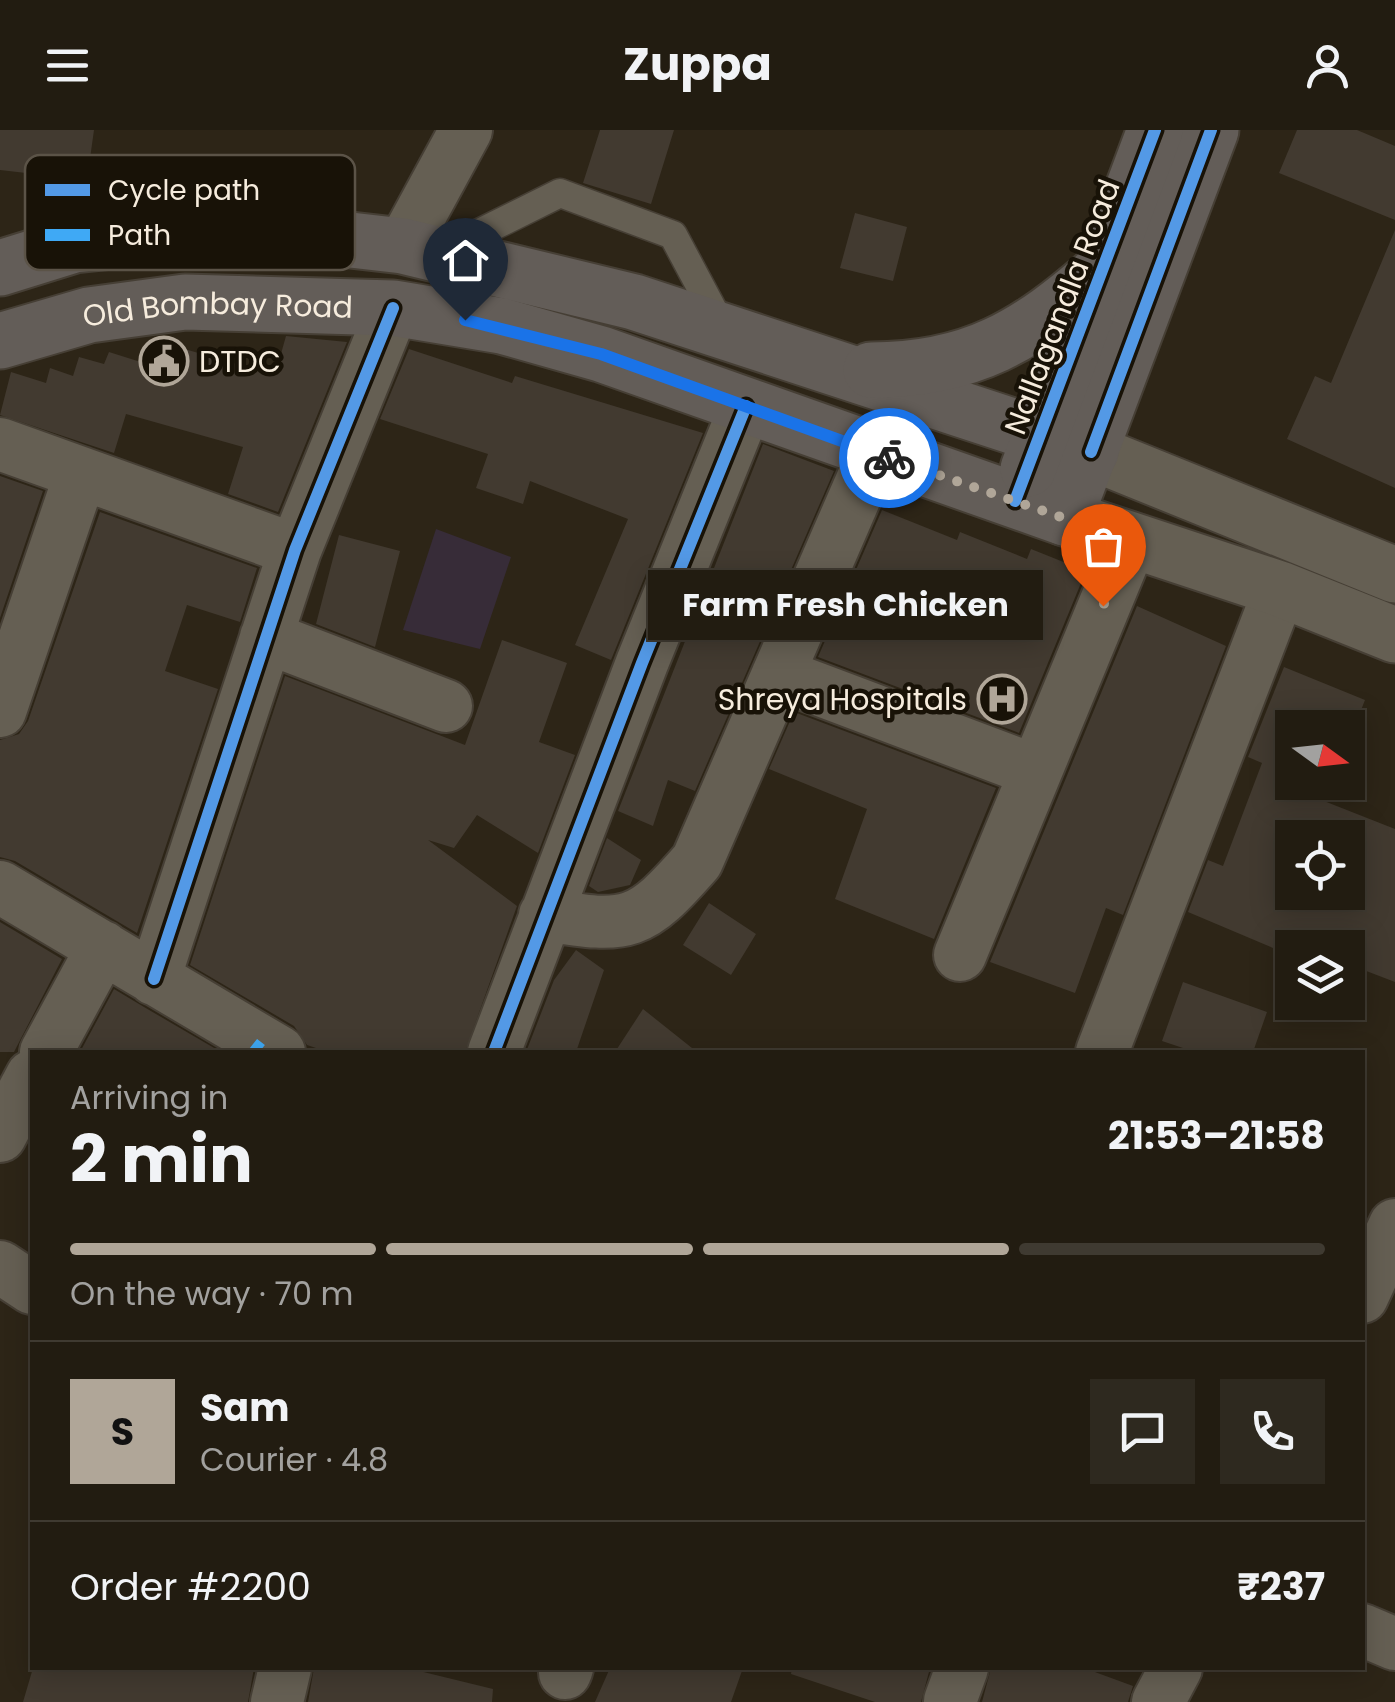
<!DOCTYPE html>
<meta charset="utf-8">
<style>
body{margin:0;font-family:Poppins,sans-serif;background:#2e291f;color:#f1f3f6;height:100vh;display:flex;flex-direction:column;font-size:38px;white-space:nowrap}
*{box-sizing:border-box;margin:0}
p{font-size:32px;color:#a2a19f}
.icon{flex:none;width:55px;height:55px;fill:none;stroke:currentColor;stroke-width:2;stroke-linecap:round;stroke-linejoin:round}
.map{position:relative;flex:1;overflow:hidden}
.drawer{position:absolute;left:30px;top:920px;width:1335px;height:620px;display:flex;flex-direction:column;background:#221c11;border-radius:0px;box-shadow:0 5px 25px #0003,0 0 0 2px #3f3a31}
.drawer>*{flex:none}
.needle{width:65px;rotate:105deg}
.controls{position:absolute;left:1275px;top:580px;display:grid;gap:20px}
.controls a{display:grid;place-items:center;width:90px;height:90px;border-radius:0px;background:#221c11;box-shadow:0 5px 25px #0003,0 0 0 2px #3f3a31;font-size:50px}
.pin{position:absolute;display:grid;place-items:center;width:85px;height:85px;color:#fff;margin:-102px -42px;border-radius:50% 50% 50% 0;rotate:-45deg;box-shadow:0 0 10px #0007}
.pin .icon{rotate:45deg}
.courier{position:absolute;display:grid;place-items:center;width:100px;height:100px;margin:-50px;border:8px solid #1a73e8;border-radius:50%;background:#fff;color:#222;box-shadow:0 2px 12px #0007}
.bubble{position:absolute;height:70px;border-radius:0px;background:#221c11;box-shadow:0 5px 25px #0003,0 0 0 2px #3f3a31;font-size:32px;font-weight:700;line-height:70px;text-align:center}
.head em{font-style:normal;font-weight:700}
.head div{display:flex;flex-direction:column-reverse}
.head{display:flex;align-items:center;justify-content:space-between;height:170px;padding:0 40px}
h1{font-size:65px;font-weight:700;line-height:75px}
.bar{display:grid;grid-template-columns:repeat(4,1fr);gap:15px 10px;align-content:center;height:120px;padding:0 40px}
.bar i{height:12px;border-radius:8px;background:#3f3a31}
.bar .current{background:#b0a698}
.bar p{grid-column:span 4}
.line{display:flex;align-items:center;gap:25px;padding:0 40px;border-top:2px solid #3f3a31}
.line div{flex:1}
.round{display:grid;place-items:center;flex:none;width:105px;height:105px;border-radius:0px;background:#2e291f}
header{display:flex;justify-content:space-between;align-items:center;height:130px;padding:0 40px;background:#221c11;font-size:45px;font-weight:700}
.map>svg:first-child{display:block}
</style>
<header><svg class="icon" aria-label="menu" viewBox="0 0 24 24"><path d="M4 6h16M4 12h16M4 18h16"/></svg>Zuppa<svg class="icon" aria-label="person" viewBox="0 0 24 24"><circle cx="12" cy="8" r="4"/><path d="M4 21q1-7 8-7t8 7"/></svg></header>
<div class="map">
<svg width="1395" height="1572" viewBox="0 0 1395 1572">
<rect width="100%" height="100%" fill="#2d2517"/>
<path fill="#372c38" d="M436,399L511,427L480,519L403,500Z"/>
<path fill="#423a30" fill-rule="evenodd" d="M0,0H94L87,50L0,40Z
M600,0H674L651,74L583,53Z
M1297,0H1357L1395,16V90L1279,43Z
M855,83L907,97L893,151L840,138Z
M1395,100V358L1287,309L1315,246L1331,253Z
M286,206L347,212L278,382L228,364L243,317L126,284L114,323L0,285L11,242L46,253L50,238L73,246L79,227L104,234L109,222L147,234L153,210L275,245Z
M409,219L512,253L515,246L703,303L611,530L575,515L628,389L530,351L523,374L476,358L488,324L380,289Z
M763,314L834,341L695,661L668,650L653,696L618,681Z
M0,346L43,361L0,488Z
M882,380L957,410L960,402L1027,429L1031,419L1086,441L1019,603L818,527Z
M100,382L257,438L240,492L187,475L165,541L218,559L137,803L15,731L0,727V610L19,604L28,591Z
M339,405L400,421L375,517L316,494Z
M1137,476L1226,516L1123,785L1106,778L1075,863L990,832Z
M502,510L567,533L539,612L575,625L538,723L477,685L454,718L428,710L517,776L465,922H328L307,915L294,896L190,835L285,546L465,615Z
M1284,537L1365,570L1348,613V598H1292V652H1331L1324,671L1395,699V852L1348,834V818L1292,814V826L1188,782L1208,730L1223,736L1262,633L1248,627ZM1292,708H1348V762H1292Z
M794,582L996,658L934,809L835,769L867,679L769,639Z
M607,708L641,730L630,755L598,762L589,756Z
M709,773L756,804L731,845L683,815Z
M0,792L62,829L14,922H0Z
M576,820L604,840L576,922H526L554,850Z
M1183,852L1267,882L1253,922H1195L1162,911Z
M114,859L144,877L221,922H80Z
M643,879L697,922H615Z
M33,1538H254L248,1572H23Z
M314,1538H407L493,1559L492,1572H308Z
M610,1538H743L731,1572H595Z
M792,1538H930L921,1572H875L791,1544Z
M991,1538H1084L1133,1556L1128,1572H982Z"/>
<g fill="none" stroke-linecap="round" stroke-linejoin="round">
<g stroke="#463f35" stroke-width="31">
<path id="service" d="M443,121L560,63L673,105L723,199"/>
</g>
<g stroke="#463f35" stroke-width="56">
<path id="minor" d="M403,116L466,0
M0,314L295,420
M266,507L446,576
M778,544L1033,640
M0,581L81,343
M0,757L279,922
M545,785C630,799 640,796 697,731L874,323
M960,825L1131,411
M154,849L295,420L393,178
M46,922L103,817
M494,922L642,533L746,276
M1102,922L1280,459
M0,1006L32,946
M0,1137L32,1158
M1362,1167L1395,1095
M1362,1500L1395,1514
M565,1543L567,1538
M950,1571L962,1538
M277,1572L285,1538
M1158,1572L1176,1538"/>
</g>
<g stroke="#463f35" stroke-width="59">
<path id="secondary" d="M1091,322L1395,445
M1065,388L1280,459L1395,505"/>
</g>
<g stroke="#463f35" stroke-width="59">
<g id="primary">
<path d="M0,138L74,115L190,103L298,104L403,116L634,172L1091,322"/>
<path id="s1" d="M0,211L89,185L185,172L393,178L502,196L601,224L1065,388L1211,0"/>
<path d="M871,240C972,240 1028,205 1101,141"/>
<path d="M1028,339L1155,0"/>
</g>
</g>
<use href="#service" stroke="#655f53" stroke-width="28"/>
<use href="#minor" stroke="#655f53" stroke-width="52"/>
<use href="#secondary" stroke="#655f53" stroke-width="55"/>
<use href="#primary" stroke="#635d58" stroke-width="55"/>
<path stroke="#3fa9f5" stroke-width="10" stroke-dasharray="20 10" stroke-linecap="butt" d="M253,922L261,912"/>
<g stroke="#181207" stroke-width="19">
<path id="cycleway" d="M1091,322L1211,0
M1015,371L1155,0
M154,849L295,420L393,178
M494,922L642,533L746,276"/>
</g>
<use href="#cycleway" stroke="#5399e6" stroke-width="12"/>
</g>
<g fill="none" stroke-linecap="round" stroke-linejoin="round">
<path stroke="#b0a698" stroke-width="10" stroke-dasharray="0 18" d="M889,328L1131,411L1103,476"/>
<path stroke="#1a73e8" stroke-width="12" d="M465,190L601,224L889,328"/>
</g>
<defs>
<g id="civic-ring" transform="scale(2.5)"><circle r="9.5" fill="#181207" stroke="#b0a698" stroke-width="1.5"/><path d="M-.6-6.5H3V-4.5H.6V-3L4-1V1h2V6H-6V1h2V-1L-.6-3ZM-1.2 2.5V6h2.4V2.5Z" fill="#b0a698"/></g>
<g id="hospital-ring" transform="scale(2.5)"><circle r="9.5" fill="#181207" stroke="#b0a698" stroke-width="1.5"/><path d="M-5-5h3v3.5h4V-5h3V5h-3V1.5h-4V5h-3Z" fill="#b0a698"/></g>
</defs>
<g fill-rule="evenodd">
<use href="#civic-ring" x="164" y="231"/>
<use href="#hospital-ring" x="1002" y="569"/>
</g>
<g text-anchor="middle" dominant-baseline="central" stroke-width="9" stroke-linejoin="round" paint-order="stroke">
<g font-size="30" fill="#f6ecdd" stroke="#181207">
<text transform="translate(1062 177) rotate(-69)">Nallagandla Road</text>
<text stroke="none"><textPath href="#s1" startOffset="222">Old Bombay Road</textPath></text>
</g>
<g font-size="30" fill="#f6ecdd" stroke="#181207" text-anchor="start">
<text x="199" y="231">DTDC</text>
<text x="967" y="569" text-anchor="end">Shreya Hospitals</text>
</g>
</g>
<rect x="25" y="25" width="330" height="115" rx="15" fill="#181207" stroke="#5b5347" stroke-width="2.5"/>
<rect x="45" y="54" width="45" height="12" fill="#5399e6"/>
<rect x="45" y="99" width="45" height="12" fill="#3fa9f5"/>
<g font-size="28" fill="#f6ecdd">
<text x="108" y="70">Cycle path</text>
<text x="108" y="115">Path</text>
</g>
</svg>
<div class="controls">
<a><svg class="needle" viewBox="-14 -14 28 28"><path d="M0-13l5 13h-10z" fill="#e53935"/><path d="M0 13l5-13h-10z" fill="#a2a19f"/></svg></a>
<a><svg class="icon" aria-label="locate" viewBox="0 0 24 24"><circle cx="12" cy="12" r="6"/><path d="M12 2v4M12 18v4M2 12h4M18 12h4"/></svg></a>
<a><svg class="icon" aria-label="layers" viewBox="0 0 24 24"><path d="M12 4l9 5-9 5-9-5zM3 14l9 5 9-5"/></svg></a>
</div>
<div class="pin" style="left:1103px;top:476px;background:#ea580c"><svg class="icon" aria-label="bag" viewBox="0 0 24 24"><path d="M5 8h14l-1 12H6zM9 8a3 3 0 0 1 6 0"/></svg></div>
<div class="pin" style="left:465px;top:190px;background:#1f2937"><svg class="icon" aria-label="home" viewBox="0 0 24 24"><path d="M3 11l9-7 9 7M6 9v11h12V9"/></svg></div>
<div class="courier" style="left:889px;top:328px"><svg class="icon" aria-label="bike" viewBox="0 0 24 24"><circle cx="6" cy="16" r="4"/><circle cx="18" cy="16" r="4"/><path d="M6 16l4-8h5l3 8M10 8l3 8H6M13 5h3"/></svg></div>
<div class="bubble" style="left:648px;top:440px;width:395px">Farm Fresh Chicken</div>
<section class="drawer">
<div class="head"><div><h1>2 min</h1><p>Arriving in</p></div><em>21:53–21:58</em></div>
<div class="bar"><i class="current"></i><i class="current"></i><i class="current"></i><i></i><p>On the way · 70 m</p></div>
<div class="line" style="height:180px"><b class="round" style="background:#b0a698;color:#111">S</b><div><b>Sam</b><p>Courier · 4.8</p></div><a class="round"><svg class="icon" aria-label="chat" viewBox="0 0 24 24"><path d="M4 5h16v11H9l-5 4z"/></svg></a><a class="round"><svg class="icon" aria-label="phone" viewBox="0 0 24 24"><path d="M5 4h4l2 5-3 2q2 4 5 5l2-3 5 2v4C11 20 4 13 5 4z"/></svg></a></div>
<div class="line" style="height:130px"><div>Order #2200</div><b>₹237</b></div>
</section>
</div>
